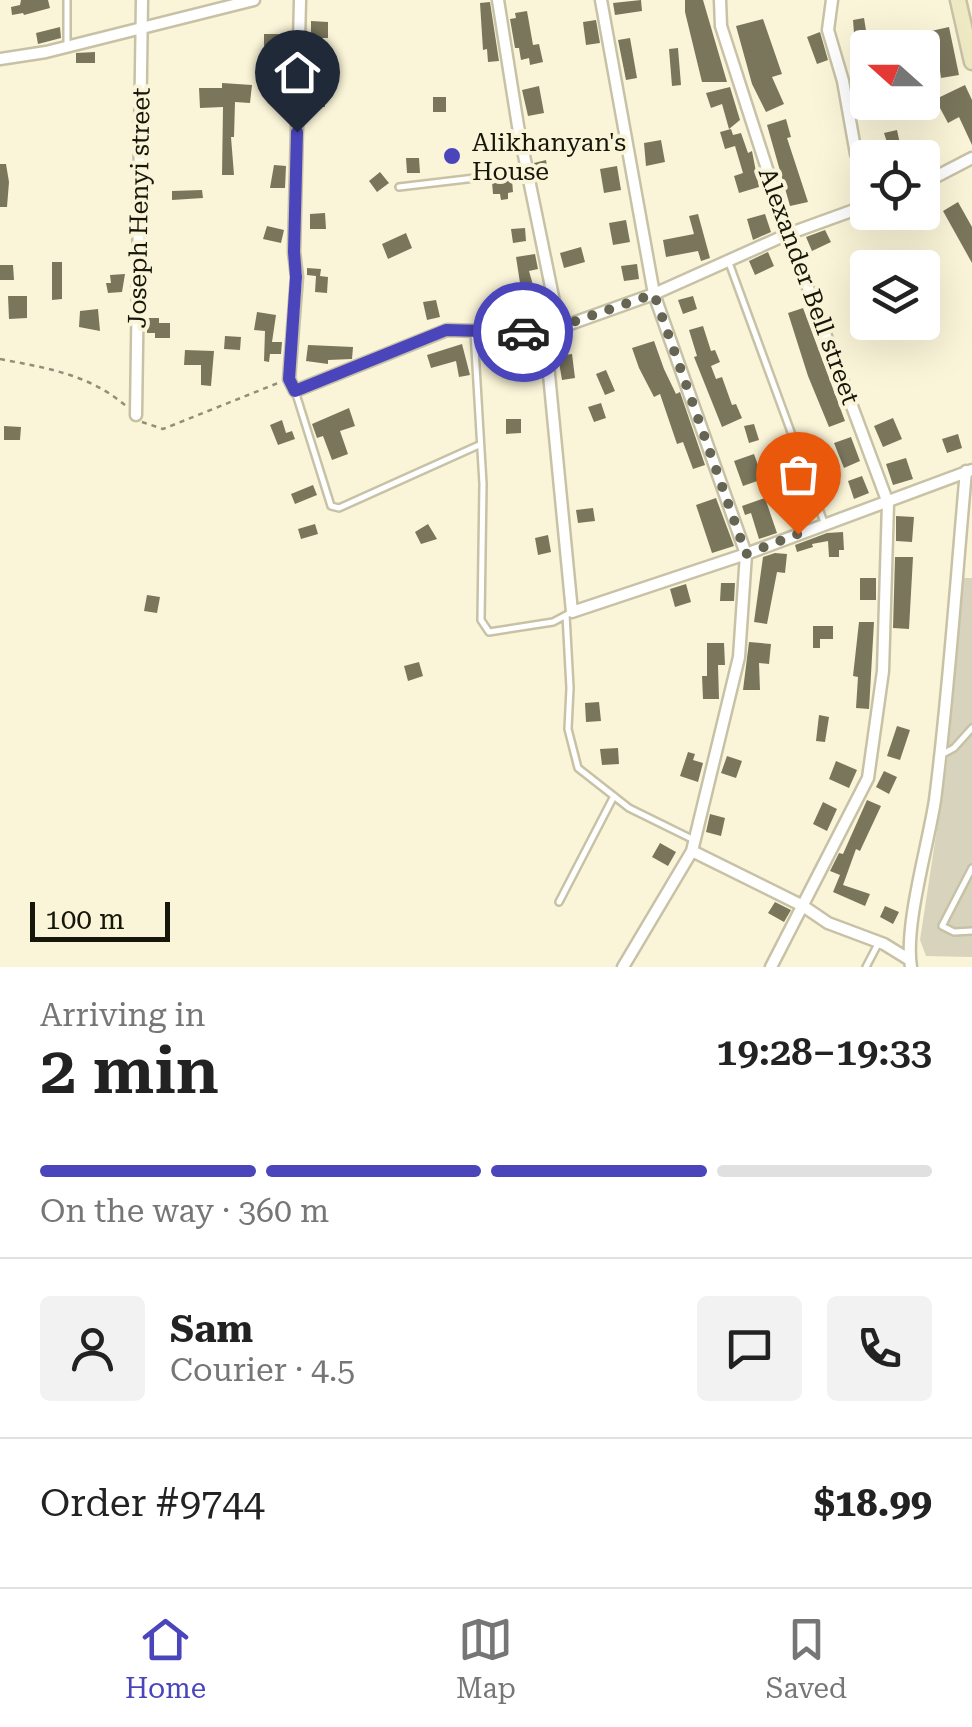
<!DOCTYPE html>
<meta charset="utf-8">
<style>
body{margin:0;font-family:"Roboto Serif",serif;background:#f2f2f2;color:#222;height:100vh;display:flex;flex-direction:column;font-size:38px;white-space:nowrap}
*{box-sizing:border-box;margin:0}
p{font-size:32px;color:#767676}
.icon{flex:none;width:55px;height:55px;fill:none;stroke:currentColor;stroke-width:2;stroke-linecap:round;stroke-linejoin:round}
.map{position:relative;height:967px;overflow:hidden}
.sheet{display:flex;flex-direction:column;background:#fff;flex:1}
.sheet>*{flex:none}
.needle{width:65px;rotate:291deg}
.tools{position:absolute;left:850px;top:30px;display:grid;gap:20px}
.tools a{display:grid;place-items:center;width:90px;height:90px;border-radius:10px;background:#fff;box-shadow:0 10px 40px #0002;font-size:50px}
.scale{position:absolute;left:30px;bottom:25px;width:140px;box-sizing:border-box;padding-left:10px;border:5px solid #17160b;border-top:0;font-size:28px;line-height:35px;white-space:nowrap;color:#17160b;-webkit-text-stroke:8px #faf5d8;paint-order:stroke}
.pin{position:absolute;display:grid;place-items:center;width:85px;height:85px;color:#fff;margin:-102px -42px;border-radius:50% 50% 50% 0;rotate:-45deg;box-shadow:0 0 10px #0007}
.pin .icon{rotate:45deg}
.courier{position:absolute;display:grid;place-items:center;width:100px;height:100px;margin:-50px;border:8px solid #4b45bc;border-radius:50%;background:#fff;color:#222;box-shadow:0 2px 12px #0007}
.headline em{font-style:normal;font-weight:600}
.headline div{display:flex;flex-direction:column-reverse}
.headline{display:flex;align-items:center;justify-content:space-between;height:170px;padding:0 40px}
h1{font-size:65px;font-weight:600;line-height:75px}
.bar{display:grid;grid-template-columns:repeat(4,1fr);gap:15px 10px;align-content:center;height:120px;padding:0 40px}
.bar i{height:12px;border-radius:8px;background:#e0e0e0}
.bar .current{background:#4b45bc}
.bar p{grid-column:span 4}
.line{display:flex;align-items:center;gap:25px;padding:0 40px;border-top:2px solid #e0e0e0}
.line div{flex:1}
.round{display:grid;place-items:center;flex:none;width:105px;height:105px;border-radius:10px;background:#f2f2f2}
.tab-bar{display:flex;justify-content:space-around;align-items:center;height:140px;border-top:2px solid #e0e0e0;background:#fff;font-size:28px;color:#767676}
.tab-bar a{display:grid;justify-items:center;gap:5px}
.tab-bar .current{color:#4b45bc}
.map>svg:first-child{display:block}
</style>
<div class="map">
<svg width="972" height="967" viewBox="0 0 972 967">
<rect width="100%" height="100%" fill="#faf5d8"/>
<path fill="#d7d3bc" d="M964,578H972V957L926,956L920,940L947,763Z"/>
<path fill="#7a765c" d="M21,0H48L50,8L24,15L23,13L12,15L11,7L20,5Z
M641,0L642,11L615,15L613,3Z
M685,0H703L727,82H702L685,12Z
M490,2L499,61L488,62L487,49L483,50L480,3Z
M527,11L533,45L539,44L543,62L530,65L529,58L521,60L519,48H515L510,19L516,18L515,13Z
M864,18L868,43L855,46L853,20Z
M763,19L782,74L772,77L784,104L766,112L752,84L736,26Z
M596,20L600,43L586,45L583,22Z
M311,21L328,22V38H311Z
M60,27L61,38L38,44L36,33Z
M949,27L959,75L941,78L938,56L922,59V47L933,45L931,31Z
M820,32L828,60L817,64L807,37Z
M264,34H285L286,45L264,46Z
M630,38L637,78L626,80L618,40Z
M678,48L681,85L672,86L669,49Z
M95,52V63H76V53Z
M265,62H281V77H265Z
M328,62V78H312V63Z
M222,83L252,85L250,103L235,102L234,137H231L234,175H222L223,107L200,108L199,88H222Z
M965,85L972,100V145L959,117L948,123L940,108L928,115L922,105V97L936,90L940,97Z
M539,86L544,113L528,116L522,90Z
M730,87L740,120L729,129L722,104L711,108L706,93Z
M325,92V107L309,108V93Z
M433,97H446V112H433Z
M786,119L791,137L787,138L808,202L790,206L767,125Z
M731,129L733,135L741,133L748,153L752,151L759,187L739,193L734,176L743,173L735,146L725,149L720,132Z
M897,130L900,144L914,140L918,152L892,158L884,133Z
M507,133L509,148L493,150L491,136Z
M661,140L665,162L646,166L644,143Z
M459,148L461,161L446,163L444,150Z
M406,158H419L420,173H407Z
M546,160L549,178L538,180L534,163Z
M0,164H6L9,182L7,207H0Z
M274,165L286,166L285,188H270Z
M617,166L621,190L604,193L600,169Z
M380,172L389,183L377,192L369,181Z
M512,180L513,192L508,193V199L501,200L500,194H493L492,182Z
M202,190L203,198L172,200V191Z
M958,202L972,227V263L943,211Z
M325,213L326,229H310V214Z
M698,214L710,258L701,261L698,251L666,257L663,240L694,234L689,216Z
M765,214L771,232L753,240L747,219Z
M626,220L630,242L613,245L609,223Z
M267,226L284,230L281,243L263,239Z
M525,228L526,241L513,243L511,229Z
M825,230L831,242L812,251L806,237Z
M406,233L412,248L388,259L382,244Z
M581,247L585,262L564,268L560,253Z
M768,252L774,266L755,275L749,261Z
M535,254L538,269L529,271L535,292L522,296L516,257Z
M52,262H62V299L52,300Z
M637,264L639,279L624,281L621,266Z
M0,265H13L14,280H0Z
M307,268L321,269L320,276L328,277L327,293L315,292L316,276L307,275Z
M125,274L122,292L108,293L106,283H111L110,275Z
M8,296H27V318L9,319Z
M693,296L697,309L683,314L678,300Z
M436,300L440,317L427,320L423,302Z
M803,308L845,421L829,427L808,376L788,313Z
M98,309L100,331L79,327L80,311Z
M257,312L276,315L272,342H282L281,354H270L269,362L264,361L265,331L254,330Z
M147,318H159V323H170V338H155V333H147Z
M703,326L711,351L715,350L720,362L711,366L716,379L722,377L732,405L736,404L742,418L722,427L694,357L697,356L689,330Z
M225,336L241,337L240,350L224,349Z
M654,341L664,369L676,394L680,392L705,465L693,469L683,442L677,444L660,394L654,397L639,368L632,348Z
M462,344L470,375L459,377L456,361L431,368L427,355Z
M308,345L353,347L352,359L328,360V364L306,361Z
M185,350L214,351L211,386L201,385V365H184Z
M572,354L575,378L562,380L558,356Z
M530,356L532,375L516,377L514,358Z
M606,370L615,391L605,395L596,374Z
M601,403L606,418L594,422L588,407Z
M349,408L355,426L340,431L348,454L332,460L323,436L317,438L312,424Z
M893,418L902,439L883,447L874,426Z
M506,419H521V433L506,434Z
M282,420L286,433L292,431L295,439L278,445L270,425Z
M754,424L759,440L749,443L744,426Z
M4,426L21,427L20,440H4Z
M958,434L962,448L947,453L942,439Z
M851,437L860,461L844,468L834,443Z
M754,454L763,479L743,486L734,461Z
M906,458L913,479L893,485L886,464Z
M862,476L869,493L854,499L848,481Z
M313,485L317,495L295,504L291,494Z
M716,498L734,546L712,553L696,505Z
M765,498L777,533L759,539L751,513L745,515L742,506Z
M593,508L595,521L578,523L576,510Z
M896,516L914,517L912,542L896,541Z
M315,524L318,534L301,539L298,529Z
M428,524L437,539L421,544L415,532Z
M843,532L844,550H839V557H829L828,541L812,544L813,547L797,552L795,545L827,533Z
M548,535L551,552L538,555L535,538Z
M775,553L787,554L785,573L777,572L767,624L754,622L763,557Z
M895,557H913L909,629L893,628Z
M860,578H876V600H860Z
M721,583H735L734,601H720Z
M686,584L691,602L675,607L670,589Z
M147,595L160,597L157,613L144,611Z
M859,622H874L869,709L856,708L858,677L853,676Z
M813,626H833V639H820V648H813Z
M749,642L771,644L769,664L759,663L760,690H743Z
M707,643H724L725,665H718L719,699H703L702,676H707Z
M419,662L423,676L408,681L404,666Z
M599,702L601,721L586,722L585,703Z
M819,715L829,717L825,742L816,741Z
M897,726L910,730L900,760L887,756Z
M618,748L619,764L602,765L600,749Z
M688,752L695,754L693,760L703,763L698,782L680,776Z
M727,756L742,761L736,778L721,773Z
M836,761L857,770L849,788L829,779Z
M884,771L897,777L889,794L876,787Z
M867,800L881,806L860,851L856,849L843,885L870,894L865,906L833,892L840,875L830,871L839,853L843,854Z
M823,802L837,809L827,831L813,824Z
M710,814L725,818L721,836L706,832Z
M660,843L676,852L668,866L652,857Z
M775,902L791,910L784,922L768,913Z
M885,906L899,912L893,924L880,917Z"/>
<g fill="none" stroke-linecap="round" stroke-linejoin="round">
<g stroke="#c7c2a6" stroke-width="10">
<path id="service" d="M67,0V45
M399,187L526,172
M728,260L825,525
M474,332L483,484L481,620L489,632L553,622L572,612
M296,394L331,506L339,508L479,445
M566,615L570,688L568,729L578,768L629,808L694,840
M941,755L954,748L972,728
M972,868L942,926L954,932L972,931
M559,902L614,796
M866,967L878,944"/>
</g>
<g stroke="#c7c2a6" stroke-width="15">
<path id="minor" d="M300,0L294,252L297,277L289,379L295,391L447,330L545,333L654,294L788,234L868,205
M498,0L518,126L559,326
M601,0L654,294L746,554L739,657L692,851L623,967
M720,0L721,26L788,234L888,503L883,671L868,778L771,967
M832,0L828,30L843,81L856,154L868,174
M0,59L46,52L254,0
M922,184L972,158
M545,333L572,612L746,554L972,470
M136,415L142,0
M692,851L803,906L828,923L884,944L910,960
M911,967C904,926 928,846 935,800C949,691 956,581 966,471"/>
</g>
<g stroke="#c7c2a6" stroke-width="19">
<path id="secondary" d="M958,0L972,62"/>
</g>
<path stroke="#918e79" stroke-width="2.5" stroke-dasharray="5 5" stroke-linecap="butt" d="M0,359C46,368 89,374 126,406
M142,422L163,429L278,383"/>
<use href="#service" stroke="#fff" stroke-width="5"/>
<use href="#minor" stroke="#fff" stroke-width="10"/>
<use href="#secondary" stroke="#eee8c3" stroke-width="14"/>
</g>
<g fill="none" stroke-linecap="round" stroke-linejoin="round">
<path stroke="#666453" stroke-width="10" stroke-dasharray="0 18" d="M523,332H544L654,294L746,554L798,534"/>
<path stroke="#4b45bc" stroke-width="12" d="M297,132L294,252L296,277L289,379L295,391L446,330L523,332"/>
</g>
<circle fill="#4b45bc" stroke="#faf5d8" stroke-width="4" cx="452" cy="156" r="10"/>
<g text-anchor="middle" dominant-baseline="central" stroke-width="8" stroke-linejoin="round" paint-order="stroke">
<g font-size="25" fill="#17160b" stroke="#faf5d8" text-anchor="start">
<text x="472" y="142">Alikhanyan's<tspan x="472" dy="29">House</tspan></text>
</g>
<g font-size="25" fill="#17160b" stroke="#faf5d8">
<text transform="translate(139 208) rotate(-89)">Joseph Henyi street</text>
<text transform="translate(809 286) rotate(70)">Alexander Bell street</text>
</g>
</g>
</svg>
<div class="tools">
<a><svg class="needle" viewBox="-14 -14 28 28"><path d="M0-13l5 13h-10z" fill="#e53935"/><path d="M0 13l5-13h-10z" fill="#767676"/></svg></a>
<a><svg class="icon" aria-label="locate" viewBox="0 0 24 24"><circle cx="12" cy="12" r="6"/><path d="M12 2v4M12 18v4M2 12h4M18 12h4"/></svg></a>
<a><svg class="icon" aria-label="layers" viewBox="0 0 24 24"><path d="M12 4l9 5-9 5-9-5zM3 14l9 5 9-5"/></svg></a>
</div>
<div class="scale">100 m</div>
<div class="pin" style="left:798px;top:534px;background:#ea580c"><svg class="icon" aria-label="bag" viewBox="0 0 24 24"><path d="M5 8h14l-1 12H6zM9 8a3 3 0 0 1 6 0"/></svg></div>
<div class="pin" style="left:297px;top:132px;background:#1f2937"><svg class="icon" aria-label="home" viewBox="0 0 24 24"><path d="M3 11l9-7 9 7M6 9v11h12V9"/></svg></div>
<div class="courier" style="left:523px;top:332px"><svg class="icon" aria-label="car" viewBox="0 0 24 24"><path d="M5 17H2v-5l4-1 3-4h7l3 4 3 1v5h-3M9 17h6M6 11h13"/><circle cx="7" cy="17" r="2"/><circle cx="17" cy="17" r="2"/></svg></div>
</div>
<section class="sheet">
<div class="headline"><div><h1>2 min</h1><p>Arriving in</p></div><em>19:28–19:33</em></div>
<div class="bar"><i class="current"></i><i class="current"></i><i class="current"></i><i></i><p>On the way · 360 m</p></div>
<div class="line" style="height:180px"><a class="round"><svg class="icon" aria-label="person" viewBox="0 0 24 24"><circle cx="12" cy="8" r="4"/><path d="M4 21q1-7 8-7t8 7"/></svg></a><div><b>Sam</b><p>Courier · 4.5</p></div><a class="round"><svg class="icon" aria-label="chat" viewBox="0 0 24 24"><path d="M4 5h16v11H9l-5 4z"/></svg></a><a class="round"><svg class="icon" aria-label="phone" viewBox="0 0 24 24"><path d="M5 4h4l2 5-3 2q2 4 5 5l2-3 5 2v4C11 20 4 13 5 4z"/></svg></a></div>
<div class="line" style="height:130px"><div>Order #9744</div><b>$18.99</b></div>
</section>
<nav class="tab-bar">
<a class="current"><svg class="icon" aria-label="home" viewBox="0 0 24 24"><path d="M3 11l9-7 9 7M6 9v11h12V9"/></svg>Home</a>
<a><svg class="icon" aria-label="map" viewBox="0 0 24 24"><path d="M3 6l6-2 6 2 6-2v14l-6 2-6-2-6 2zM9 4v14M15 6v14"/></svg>Map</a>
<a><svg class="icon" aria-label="saved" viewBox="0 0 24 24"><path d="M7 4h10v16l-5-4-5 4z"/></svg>Saved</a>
</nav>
